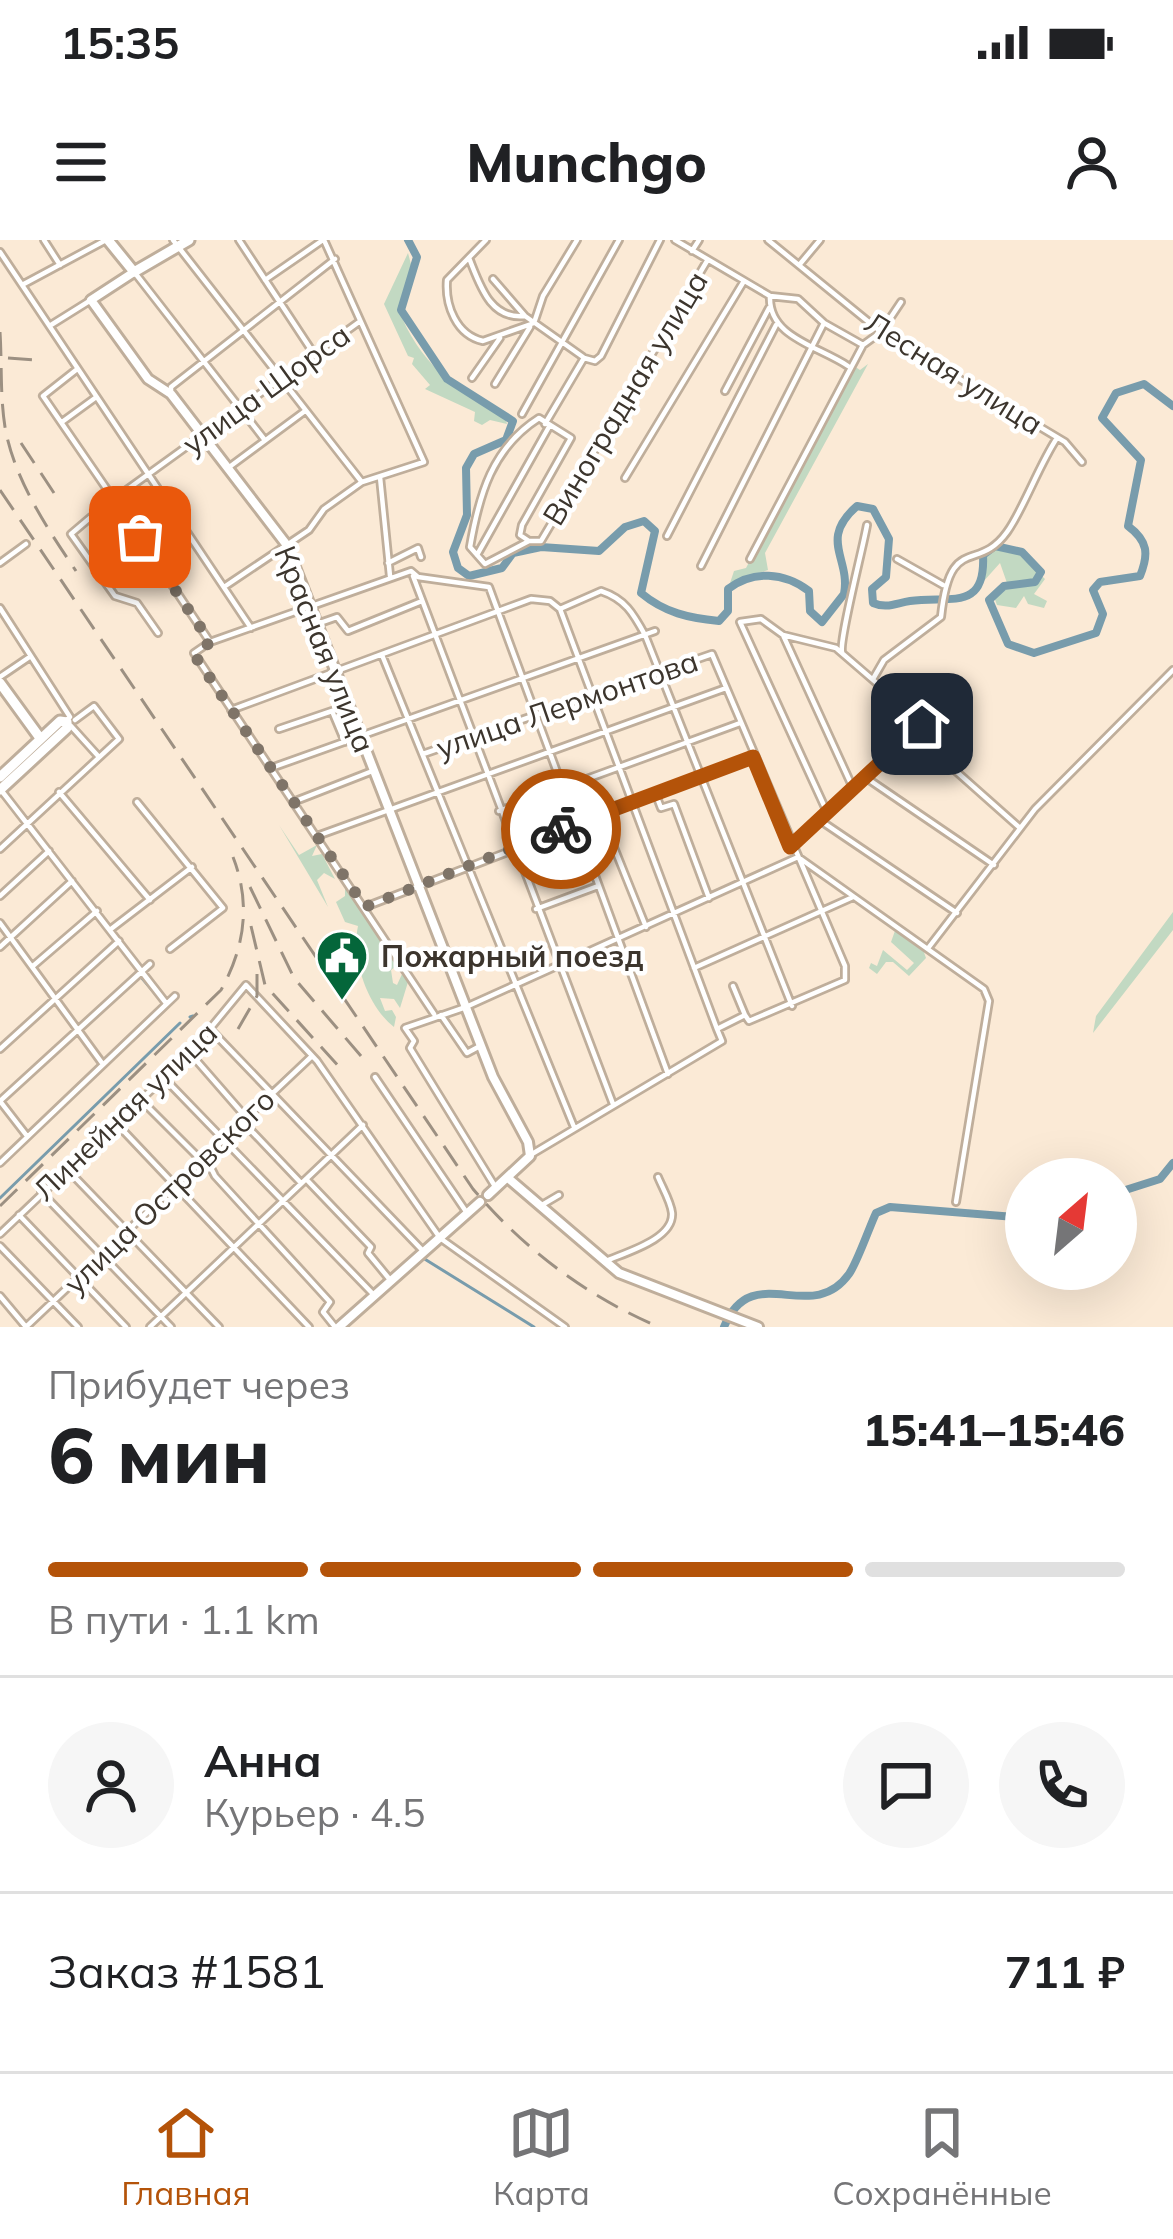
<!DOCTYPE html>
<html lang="ru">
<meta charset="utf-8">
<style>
body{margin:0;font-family:Mulish,sans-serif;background:#f6f6f6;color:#202124;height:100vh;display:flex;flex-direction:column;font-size:45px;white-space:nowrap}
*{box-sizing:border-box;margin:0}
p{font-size:39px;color:#757577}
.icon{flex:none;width:66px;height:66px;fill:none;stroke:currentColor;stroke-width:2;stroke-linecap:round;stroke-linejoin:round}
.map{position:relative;height:1087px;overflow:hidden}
.details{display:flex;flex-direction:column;background:#fff;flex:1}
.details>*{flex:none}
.needle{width:78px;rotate:28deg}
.buttons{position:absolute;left:1005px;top:918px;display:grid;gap:24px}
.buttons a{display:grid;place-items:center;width:132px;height:132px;border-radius:50%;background:#fff;box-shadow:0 12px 48px #0002;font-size:60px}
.pin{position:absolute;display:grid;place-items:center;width:102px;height:102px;color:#fff;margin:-51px;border-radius:24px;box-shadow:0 6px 18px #0006}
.courier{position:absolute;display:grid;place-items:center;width:120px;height:120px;margin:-60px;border:9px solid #b45309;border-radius:50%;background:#fff;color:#222;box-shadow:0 3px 15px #0007}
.head em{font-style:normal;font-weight:800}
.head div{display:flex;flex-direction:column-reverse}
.head{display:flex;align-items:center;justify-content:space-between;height:204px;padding:0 48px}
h1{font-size:78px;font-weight:800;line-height:90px}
.bar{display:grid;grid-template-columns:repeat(4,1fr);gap:18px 12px;align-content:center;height:144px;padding:0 48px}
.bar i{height:15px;border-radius:9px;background:#e0e0e0}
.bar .current{background:#b45309}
.bar p{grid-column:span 4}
.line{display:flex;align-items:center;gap:30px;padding:0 48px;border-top:3px solid #e0e0e0}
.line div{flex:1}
.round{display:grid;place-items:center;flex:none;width:126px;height:126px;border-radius:63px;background:#f6f6f6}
.status{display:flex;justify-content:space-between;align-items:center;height:84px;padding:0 60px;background:#fff;direction:ltr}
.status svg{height:33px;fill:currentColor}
header{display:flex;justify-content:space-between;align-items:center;height:156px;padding:0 48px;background:#fff;font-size:54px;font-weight:800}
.tabs{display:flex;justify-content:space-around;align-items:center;height:168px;border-top:3px solid #e0e0e0;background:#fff;font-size:33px;color:#757577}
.tabs a{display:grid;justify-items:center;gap:6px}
.tabs .current{color:#b45309}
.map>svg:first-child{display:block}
</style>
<div class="status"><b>15:35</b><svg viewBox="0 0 49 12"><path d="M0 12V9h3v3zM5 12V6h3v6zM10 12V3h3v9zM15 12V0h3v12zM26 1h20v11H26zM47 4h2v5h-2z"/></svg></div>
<header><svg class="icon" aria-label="menu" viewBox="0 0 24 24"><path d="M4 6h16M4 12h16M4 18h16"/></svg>Munchgo<svg class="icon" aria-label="person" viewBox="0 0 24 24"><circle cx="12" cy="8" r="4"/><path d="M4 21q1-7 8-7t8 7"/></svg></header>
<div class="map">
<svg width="1173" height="1087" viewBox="0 0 1173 1087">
<rect width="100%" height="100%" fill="#fbead6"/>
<path fill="#c2d9c2" d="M408,13L412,28L399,70C417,119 456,154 504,173L507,184L490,180L482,185L474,181L475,172L425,149L430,145L412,124L414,118L408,116L384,64Z
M868,124L765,313L768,330L730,343L734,331L746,328L849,134L854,126L860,130Z
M995,308L1019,314L1045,339L1034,354L1047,361L1044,368L1028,364L1024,356L1016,368L997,365L994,357L1007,343L1000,323L983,342L986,317Z
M279,585L299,615L317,605L312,616L322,614L335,639L324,633L317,640L328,667Z
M345,643L399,724L391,730L393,743L397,745L402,734L408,742L400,768L394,759L380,758L385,771L392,770L396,777L394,787C367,766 351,718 358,686L345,682L336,662L345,656Z
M1173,672V690L1093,793L1096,776Z
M896,688L922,707L926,718L909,736L893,722H886L877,734L869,728L871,723L877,726L883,710L907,730L914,723L891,702Z"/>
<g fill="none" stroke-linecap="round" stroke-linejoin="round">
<path stroke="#789cac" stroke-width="3" d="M141,737L164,764
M190,777L193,776
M272,849L306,818
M0,958L180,783
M423,1018L534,1087"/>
<path stroke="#789cac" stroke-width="8" d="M408,0L417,17L401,70L447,139L513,181L506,200L474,214L466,228L467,275L453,312L458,328L469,336L502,328L513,313L541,307L599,311L625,287L644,281L655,291L641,353C665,373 689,378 719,381L728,371V349C753,330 784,332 809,351L810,371L822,382L844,354C851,318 818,300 857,266L873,269L889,299L886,337L872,349L873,363C887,369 896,363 910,361C948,355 986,373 983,315L995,306L1022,312L1041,332L1035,342L1004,346L989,360L1008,404L1034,413L1096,393L1103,374L1093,350L1100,342L1140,336C1149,314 1148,301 1128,286L1141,220L1102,178L1116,153L1144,144L1173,166
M1085,939H1094
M1116,953L1160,939L1173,923
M724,1087C752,1018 811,1087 849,1034C857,1023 869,988 876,973L890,967L1026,978"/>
<g stroke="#bfae9b" stroke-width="10">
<path id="minor" d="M44,0L60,25
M173,0L361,241
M239,0L314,114
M486,0L447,40C445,65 456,95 483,101L534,83L543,56L577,0
M675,0L770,56L798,59L824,83L863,105
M768,0L881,92L1065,202L1082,222
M692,11L699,0
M0,12L251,388
M469,18C480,45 490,80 525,76
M800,24L820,0
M135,33L264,199
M493,39L525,76L583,117
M265,40L323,0
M22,45L106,0
M770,56C768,97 818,106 848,126
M51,85L91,60
M76,130L43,156L128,280
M472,138L500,98
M495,144L530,87
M725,151L769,68
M171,154V147L335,19
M522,174L619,0
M62,182L95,158
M545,184L584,118L595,121L601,116L660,0
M228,228L305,171
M380,237L390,336
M625,238L744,41
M114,259L359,82
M667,296L776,85
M140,297L210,402
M141,298L175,275
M529,301L520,295L522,285L571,198L539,178C492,208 479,255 470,307L485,324L529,301H541L707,21
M144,304L126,318L91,277L71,294L115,356L137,363L158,393
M477,315L550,185
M750,319L863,105L881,92L901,62
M897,319L943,345
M0,323L26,304
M388,323L418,308L421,317
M701,326L824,83
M413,336L613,864
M224,347L309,290L324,269L362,242L424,222L324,0
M0,368L70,477L65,481
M560,369L717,789
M317,384L337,377L348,391L422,361
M783,395L853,548
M842,412C839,400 863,308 867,285
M382,415L574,887
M0,437L28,418
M873,439L884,420L941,377C950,292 977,334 1007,292C1023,270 1039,225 1057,198
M231,470L531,359L550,361L560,369L601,351C625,359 633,373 645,395L792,766
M71,486L99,517
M279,489L332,471L345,502
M913,493L1020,588
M423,514L712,414L845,726V740L749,781L745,775L717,789L722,801L532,914
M271,528L655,391
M865,537L994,625
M1,550L166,763
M59,552L150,660
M656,555L661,568L674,564L709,658
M137,562L223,668L170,709
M293,562L375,530
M499,571L740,483
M827,572L740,382L761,379L783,395L836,408L923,483
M601,575L646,687
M818,579L957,673
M317,596L726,448
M791,607L944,460
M0,609L119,499L94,466L75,480
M0,656L49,611
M365,667L751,518
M536,669L598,646
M0,683L102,823
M111,689L192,627
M0,707L72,641
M929,707L1035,569L1173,430
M33,726L97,671
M694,728L853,657
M733,746L745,775
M434,774L194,413L210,402L411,331L418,337L489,347L668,834
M441,775L467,813L480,806
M212,791L424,1012
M0,809L119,701
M190,813L244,875L242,881L301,943
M375,837L467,973
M164,838L373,1054
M141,860L201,920
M116,883L309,1087
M27,896L0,861L150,724
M205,916L215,936L330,1062L323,1072L335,1087
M0,923L175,756
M65,927L219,1087
M306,939L371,1007L368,1013L391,1041
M496,948L410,808L414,801L405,788L466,767L798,617L984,749L989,761L956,962
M41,952L171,1087
M542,965L559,955
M19,975L126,1087
M0,994L190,813L246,745L317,821L440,998L565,1087
M0,1006L78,1087
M604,1022C623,1013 674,1000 672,973C671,962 662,947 658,937
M0,1056L26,1087
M26,1087L312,816
M150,1087L363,885"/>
</g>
<g stroke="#bfae9b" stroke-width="14">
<path id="tertiary" d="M134,32L91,60L148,139L171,154L286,304L493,837L528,902L530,916L488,955
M508,938L619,1033L758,1087
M339,1087L480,962"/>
</g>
<g stroke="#bfae9b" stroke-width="15">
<path id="secondary" d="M108,0L134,32L189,0
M0,443L40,498
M0,537L60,481L67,482V488L0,550"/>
</g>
<use href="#minor" stroke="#fff" stroke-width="4.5"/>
<use href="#tertiary" stroke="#fff" stroke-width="8"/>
<use href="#secondary" stroke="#fff" stroke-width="9"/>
<path stroke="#9c9082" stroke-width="3" stroke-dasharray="24 12" stroke-linecap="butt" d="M0,92C2,124 0,156 5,187C14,239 47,288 76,331
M8,118L35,120
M21,203L54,253
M0,250L473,949C524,1009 586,1056 659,1087
M250,647L294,738L361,816
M251,686L265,745L341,829
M238,789L257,756V728
M0,966L221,750C245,707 251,663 233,617"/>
</g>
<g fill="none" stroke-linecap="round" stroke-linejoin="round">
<path stroke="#7f7468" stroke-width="12" stroke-dasharray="0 21.6" d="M140,297L210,402L195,416L365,667L561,589"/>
<path stroke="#b45309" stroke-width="15" d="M561,589L753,517L790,607L922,484"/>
</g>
<defs>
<g id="civic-pin" transform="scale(2.7)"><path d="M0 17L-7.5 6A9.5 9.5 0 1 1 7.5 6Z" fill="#04663a" stroke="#fff"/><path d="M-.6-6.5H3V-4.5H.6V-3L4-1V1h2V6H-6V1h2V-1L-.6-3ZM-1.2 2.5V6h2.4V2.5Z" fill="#fff"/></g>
</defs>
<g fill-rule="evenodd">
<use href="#civic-pin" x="342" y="716"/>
</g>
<g text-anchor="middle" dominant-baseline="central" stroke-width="9" stroke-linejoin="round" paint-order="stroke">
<g font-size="30" fill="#3c352d" stroke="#fff">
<text transform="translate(954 133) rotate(32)">Лесная улица</text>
<text transform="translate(266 149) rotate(-36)">улица Щорса</text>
<text transform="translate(625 158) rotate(-59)">Виноградная улица</text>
<text transform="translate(325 409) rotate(68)">Красная улица</text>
<text transform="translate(567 464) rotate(-19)">улица Лермонтова</text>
<text transform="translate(125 871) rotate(-44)">Линейная улица</text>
<text transform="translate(169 951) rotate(-44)">улица Островского</text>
</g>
<g font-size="30" font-weight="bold" fill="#3c352d" stroke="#fff" text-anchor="start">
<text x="381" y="716">Пожарный поезд</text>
</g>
</g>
</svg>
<div class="buttons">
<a><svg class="needle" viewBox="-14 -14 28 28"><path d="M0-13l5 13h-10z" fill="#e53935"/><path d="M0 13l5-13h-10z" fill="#757577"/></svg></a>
</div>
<div class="pin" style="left:140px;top:297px;background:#ea580c"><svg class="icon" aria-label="bag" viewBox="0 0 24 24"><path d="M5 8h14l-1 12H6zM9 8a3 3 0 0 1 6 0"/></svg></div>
<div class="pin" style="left:922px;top:484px;background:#1f2937"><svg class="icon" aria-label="home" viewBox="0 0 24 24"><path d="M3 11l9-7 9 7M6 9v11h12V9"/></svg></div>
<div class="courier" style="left:561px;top:589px"><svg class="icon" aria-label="bike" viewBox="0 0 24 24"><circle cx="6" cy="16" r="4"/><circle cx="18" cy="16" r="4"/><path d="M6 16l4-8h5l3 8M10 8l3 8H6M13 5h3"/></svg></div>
</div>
<section class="details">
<div class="head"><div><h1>6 мин</h1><p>Прибудет через</p></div><em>15:41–15:46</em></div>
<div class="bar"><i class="current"></i><i class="current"></i><i class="current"></i><i></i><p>В пути · 1.1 km</p></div>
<div class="line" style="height:216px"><a class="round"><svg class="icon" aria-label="person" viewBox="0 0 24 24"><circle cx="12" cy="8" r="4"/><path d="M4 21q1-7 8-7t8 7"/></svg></a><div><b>Анна</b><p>Курьер · 4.5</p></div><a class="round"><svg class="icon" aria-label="chat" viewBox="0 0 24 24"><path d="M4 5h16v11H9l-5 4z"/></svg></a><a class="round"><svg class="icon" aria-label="phone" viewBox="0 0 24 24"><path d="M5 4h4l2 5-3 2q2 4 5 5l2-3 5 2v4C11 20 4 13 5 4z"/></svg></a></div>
<div class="line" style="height:156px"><div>Заказ #1581</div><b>711 ₽</b></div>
</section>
<nav class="tabs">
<a class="current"><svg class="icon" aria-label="home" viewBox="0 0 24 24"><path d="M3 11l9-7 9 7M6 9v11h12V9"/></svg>Главная</a>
<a><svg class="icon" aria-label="map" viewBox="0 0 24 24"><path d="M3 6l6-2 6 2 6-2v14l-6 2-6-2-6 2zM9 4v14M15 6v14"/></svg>Карта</a>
<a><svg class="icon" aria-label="saved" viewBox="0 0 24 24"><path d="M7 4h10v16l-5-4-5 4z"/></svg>Сохранённые</a>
</nav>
